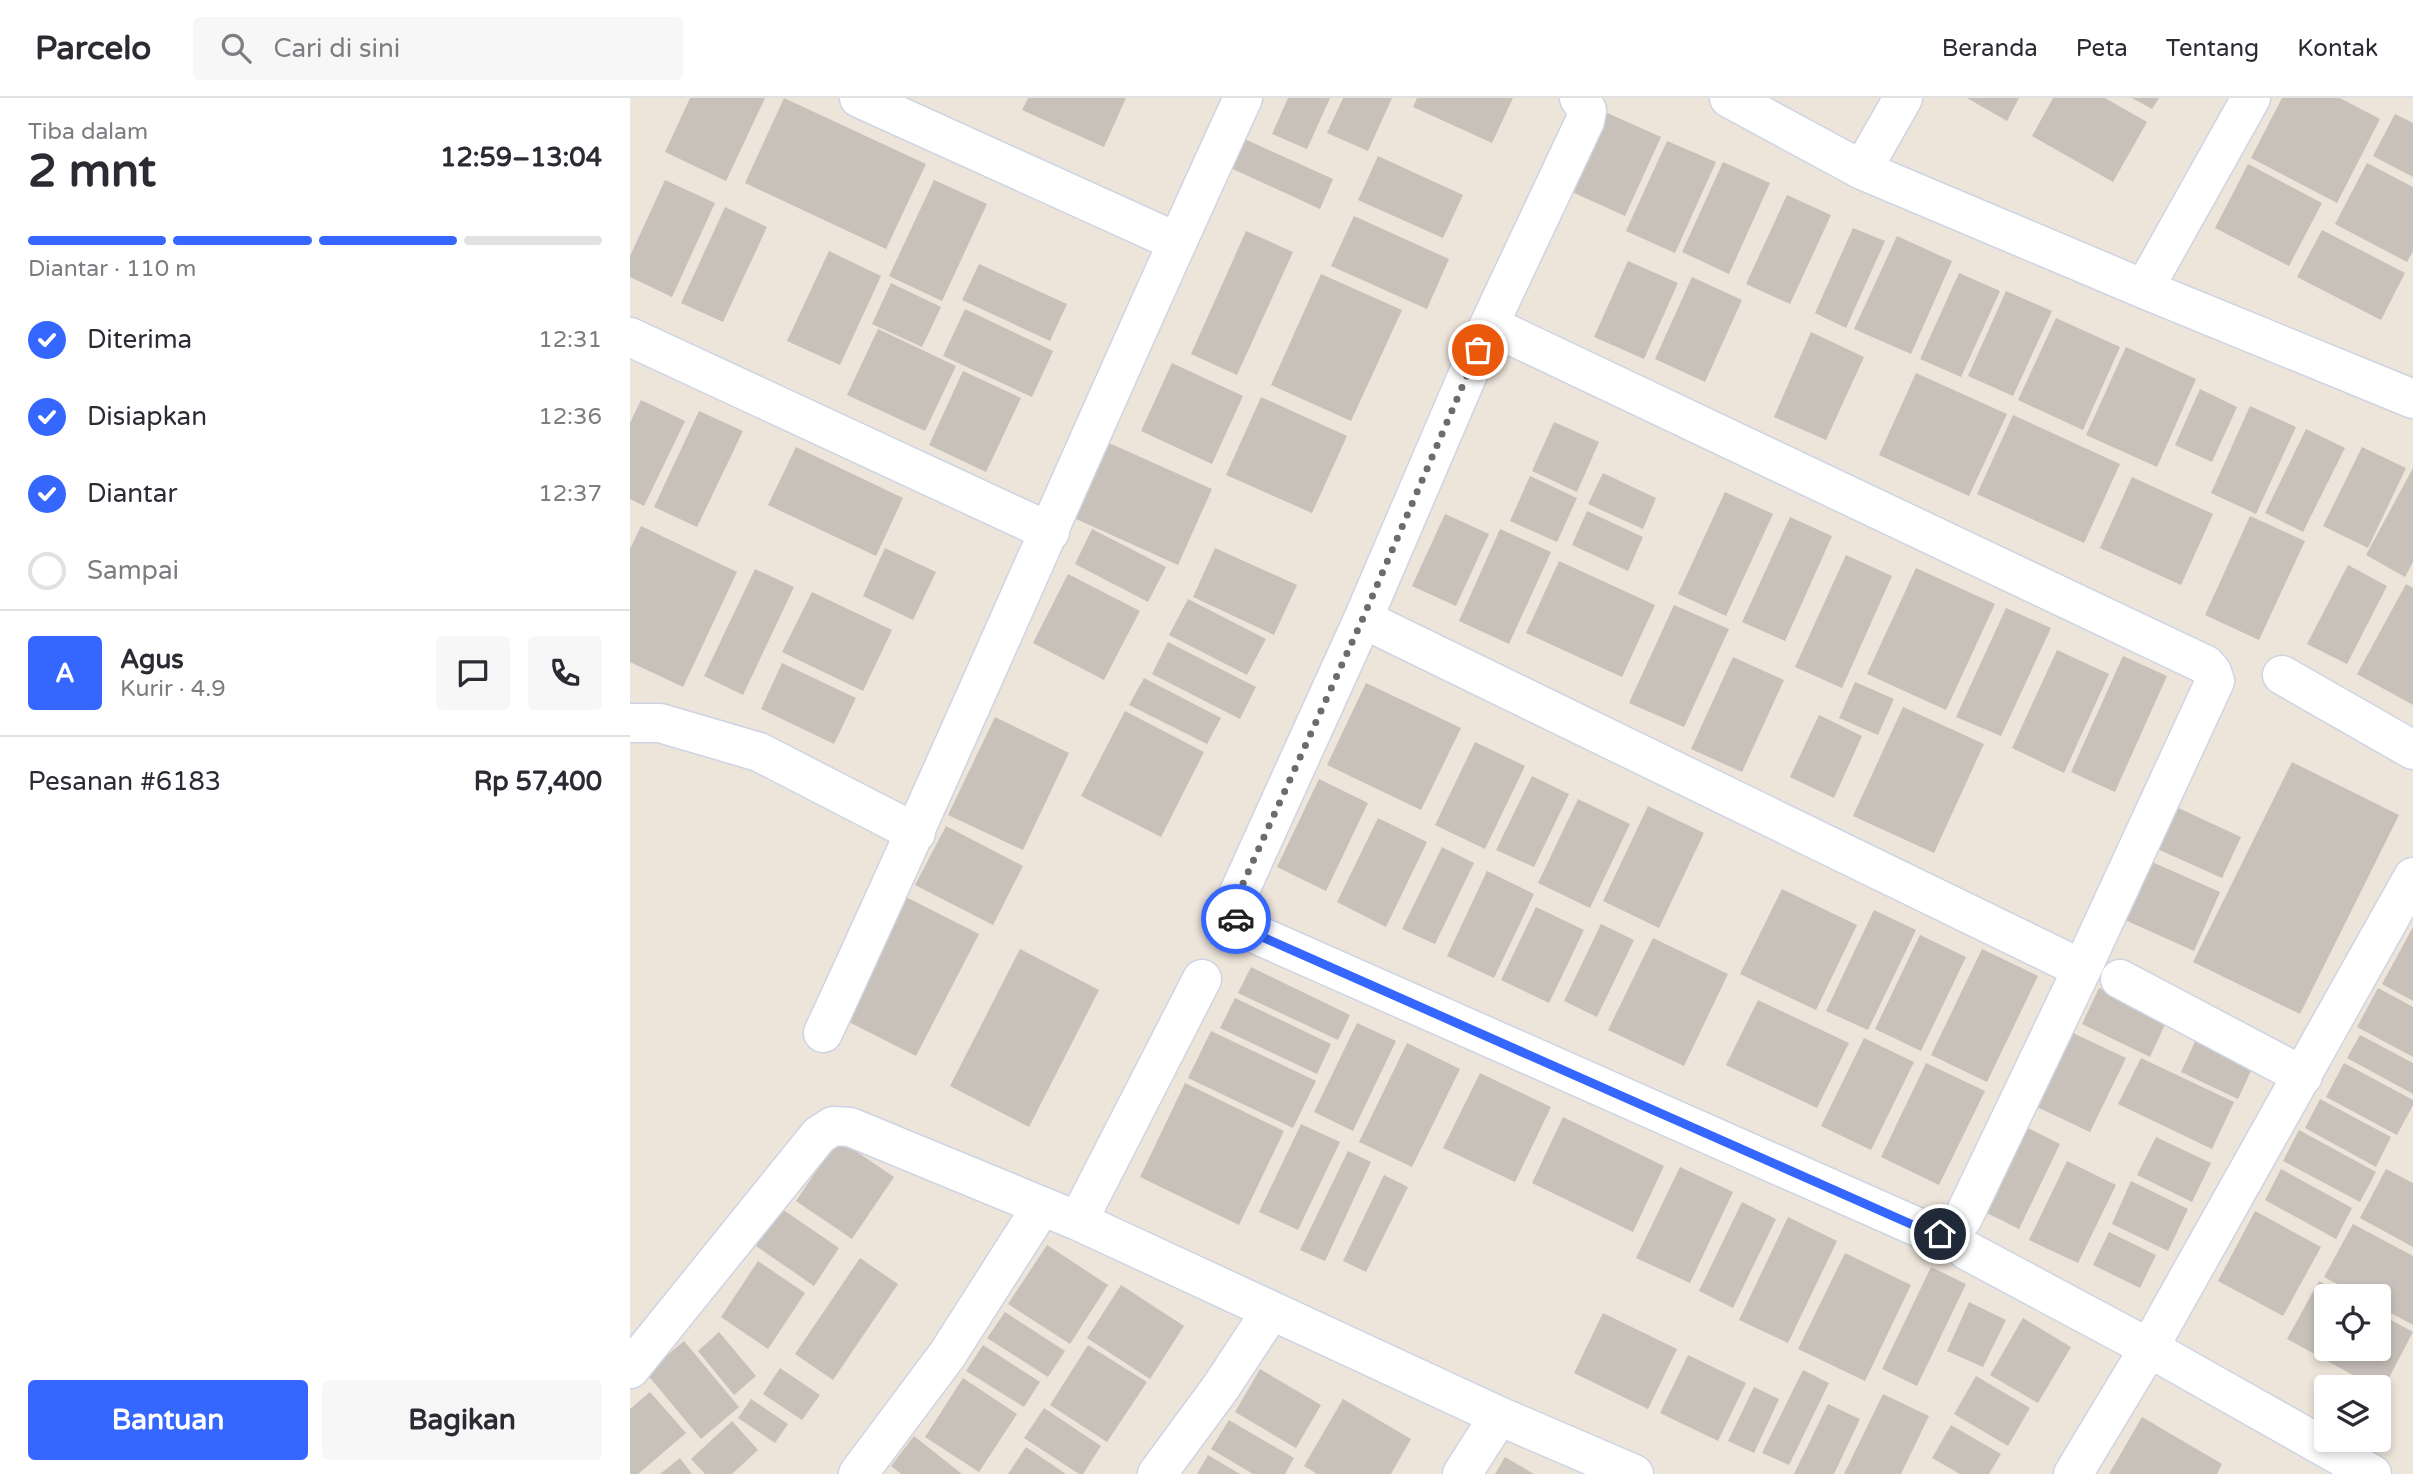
<!DOCTYPE html>
<html lang="id">
<meta charset="utf-8">
<style>
body{margin:0;font-family:"Varela Round",sans-serif;background:#f7f7f7;color:#2b2b33;height:100vh;display:flex;flex-direction:column;font-size:26px;white-space:nowrap}
*{box-sizing:border-box;margin:0}
p{font-size:23px;color:#7c7c81}
.icon{flex:none;width:38px;height:38px;fill:none;stroke:currentColor;stroke-width:2;stroke-linecap:round;stroke-linejoin:round}
.map{position:relative;flex:1;overflow:hidden}
.drawer{display:flex;flex-direction:column;background:#fff;width:630px}
.drawer>*{flex:none}
.fabs{position:absolute;left:1684px;top:1186px;display:grid;gap:14px}
.fabs a{display:grid;place-items:center;width:77px;height:77px;border-radius:7px;background:#fff;box-shadow:0 4px 10px #0003;font-size:35px}
.pin{position:absolute;display:grid;place-items:center;width:60px;height:60px;color:#fff;margin:-30px;border:4px solid #fff;border-radius:50%;box-shadow:0 2px 7px #0007}
.courier{position:absolute;display:grid;place-items:center;width:70px;height:70px;margin:-35px;border:5px solid #3567ff;border-radius:50%;background:#fff;color:#222;box-shadow:0 2px 9px #0007}
.headline em{font-style:normal;font-weight:800}
.headline div{display:flex;flex-direction:column-reverse}
.headline{display:flex;align-items:center;justify-content:space-between;height:119px;padding:0 28px}
h1{font-size:46px;font-weight:800;line-height:52px}
.bar{display:grid;grid-template-columns:repeat(4,1fr);gap:10px 7px;align-content:center;height:84px;padding:0 28px}
.bar i{height:9px;border-radius:5px;background:#e1e1e2}
.bar .on{background:#3567ff}
.bar p{grid-column:span 4}
.line{display:flex;align-items:center;gap:18px;padding:0 28px;border-top:2px solid #e1e1e2}
.line div{flex:1}
.round{display:grid;place-items:center;flex:none;width:74px;height:74px;border-radius:7px;background:#f7f7f7}
ol{padding:0 28px;list-style:none}
li{display:flex;align-items:center;gap:21px;height:77px}
li p{margin-inline-start:auto}
li .icon{padding:7px;border-radius:50%;background:#3567ff;color:#fff;stroke-width:4}
li:last-child{color:#7c7c81}
li i{width:38px;height:38px;border:4px solid #e1e1e2;border-radius:50%}
.button{display:flex;gap:14px;margin-top:auto;padding:14px 28px}
.button a{flex:1;height:80px;border-radius:7px;background:#3567ff;color:#fff;font-size:28px;font-weight:800;line-height:80px;text-align:center}
.button a+a{background:#f7f7f7;color:#2b2b33}
header{display:flex;align-items:center;gap:42px;box-sizing:border-box;height:98px;padding:0 35px;background:#fff;border-bottom:2px solid #e1e1e2}
header strong{font-size:33px}
nav{display:flex;gap:38px;margin-inline-start:auto;font-size:24px}
.search{width:490px;height:63px;background:#f7f7f7;display:flex;align-items:center;gap:18px;box-sizing:border-box;padding:0 24px;border-radius:7px;color:#7c7c81;font-size:26px}
main{display:flex;flex:1;min-height:0}
.map>svg:first-child{display:block}
</style>
<header>
<strong>Parcelo</strong>
<div class="search"><svg class="icon" aria-label="search" viewBox="0 0 24 24"><circle cx="10" cy="10" r="6"/><path d="M15 15l6 6"/></svg>Cari di sini</div>
<nav><a>Beranda</a><a>Peta</a><a>Tentang</a><a>Kontak</a></nav>
</header>
<main>
<section class="drawer">
<div class="headline"><div><h1>2 mnt</h1><p>Tiba dalam</p></div><em>12:59–13:04</em></div>
<div class="bar"><i class="on"></i><i class="on"></i><i class="on"></i><i></i><p>Diantar · 110 m</p></div>
<ol>
<li><svg class="icon" aria-label="check" viewBox="0 0 24 24"><path d="M5 12l5 5 9-10"/></svg>Diterima<p>12:31</p></li>
<li><svg class="icon" aria-label="check" viewBox="0 0 24 24"><path d="M5 12l5 5 9-10"/></svg>Disiapkan<p>12:36</p></li>
<li><svg class="icon" aria-label="check" viewBox="0 0 24 24"><path d="M5 12l5 5 9-10"/></svg>Diantar<p>12:37</p></li>
<li><i></i>Sampai</li>
</ol>
<div class="line" style="height:126px"><b class="round" style="background:#3567ff;color:#fff">A</b><div><b>Agus</b><p>Kurir · 4.9</p></div><a class="round"><svg class="icon" aria-label="chat" viewBox="0 0 24 24"><path d="M4 5h16v11H9l-5 4z"/></svg></a><a class="round"><svg class="icon" aria-label="phone" viewBox="0 0 24 24"><path d="M5 4h4l2 5-3 2q2 4 5 5l2-3 5 2v4C11 20 4 13 5 4z"/></svg></a></div>
<div class="line" style="height:91px"><div>Pesanan #6183</div><b>Rp 57,400</b></div>
<div class="button"><a>Bantuan</a><a>Bagikan</a></div>
</section>
<div class="map">
<svg width="1783" height="1376" viewBox="0 0 1783 1376">
<rect width="100%" height="100%" fill="#ede4da"/>
<path fill="#c8c1ba" d="M60,0H135L96,83L35,54Z
M154,0L296,66L256,151L115,85Z
M398,0H496L474,49L392,12Z
M658,0H700L677,51L642,36Z
M713,0H762L738,53L697,35Z
M787,0H883L862,45L783,9Z
M1337,0H1389L1377,23Z
M1423,0H1475L1517,24L1483,84L1402,38Z
M1502,0H1529L1522,11Z
M1652,0H1710L1750,21L1707,105L1621,60Z
M975,14L1031,39L995,118L940,93Z
M1765,16L1783,25V79L1743,58Z
M608,38L703,81L690,111L594,67Z
M1037,43L1086,64L1045,155L996,133Z
M748,58L833,97L813,140L728,102Z
M1093,64L1140,85L1099,176L1052,154Z
M1737,65L1783,89V153L1777,164L1705,126Z
M1618,66L1692,105L1659,168L1585,130Z
M35,82L85,105L42,199L0,179V158Z
M304,82L357,106L312,203L259,178Z
M1157,97L1201,117L1160,206L1116,186Z
M95,109L137,129L93,224L51,205Z
M724,118L819,161L797,211L701,168Z
M1223,130L1255,143L1216,230L1185,215Z
M1692,132L1775,175L1751,222L1667,179Z
M616,133L663,154L607,277L561,256Z
M1267,138L1322,163L1281,256L1224,231Z
M199,153L251,178L210,267L157,243Z
M998,163L1048,185L1014,261L964,239Z
M349,166L437,206L420,243L332,202Z
M1329,175L1370,193L1331,279L1290,261Z
M691,176L772,212L721,323L641,287Z
M1062,179L1112,202L1075,284L1025,261Z
M261,185L311,209L292,249L242,226Z
M1376,193L1422,213L1383,298L1338,278Z
M335,211L423,253L402,299L313,258Z
M1426,220L1490,249L1453,332L1388,302Z
M248,231L326,268L295,333L217,297Z
M1181,234L1234,259L1196,342L1144,319Z
M1496,249L1566,281L1527,369L1456,337Z
M542,265L613,298L582,366L511,333Z
M333,273L391,300L356,374L299,347Z
M1286,275L1377,316L1339,398L1249,357Z
M1570,291L1607,309L1582,364L1545,347Z
M631,299L717,338L682,415L596,377Z
M11,302L55,323L14,408L0,401V325Z
M1620,308L1666,329L1626,416L1581,395Z
M69,313L113,333L67,429L24,409Z
M1383,317L1490,366L1454,445L1347,396Z
M924,324L969,344L947,394L902,373Z
M1676,331L1715,350L1673,434L1635,415Z
M470,341L582,391L548,467L435,416Z
M166,349L273,400L246,458L138,407Z
M1732,349L1776,370L1738,450L1693,428Z
M1783,370V464L1775,479L1736,457Z
M973,375L1026,400L1013,431L958,406Z
M900,378L947,400L927,444L880,423Z
M1502,379L1583,416L1551,487L1470,450Z
M1095,394L1143,416L1096,518L1048,496Z
M957,413L1013,439L998,473L942,447Z
M815,416L859,436L826,508L782,488Z
M1620,418L1675,443L1629,542L1575,517Z
M1160,419L1202,438L1155,543L1112,524Z
M11,428L107,474L53,589L0,564V451Z
M462,431L536,469L518,504L445,466Z
M870,431L921,454L879,546L829,523Z
M255,450L306,474L283,522L233,498Z
M585,450L667,487L644,537L563,499Z
M1216,457L1262,478L1212,590L1165,569Z
M929,463L1025,507L992,579L896,535Z
M1718,467L1757,488L1717,566L1677,546Z
M1286,470L1365,506L1316,612L1237,576Z
M125,471L164,489L113,597L74,578Z
M438,476L510,513L474,582L403,545Z
M1776,486L1783,490V607L1727,576Z
M182,494L262,532L233,593L152,554Z
M558,501L636,541L617,577L539,537Z
M1044,507L1099,531L1054,629L999,605Z
M1376,510L1421,530L1371,638L1326,619Z
M538,544L626,589L610,621L522,576Z
M1427,552L1479,576L1434,675L1382,650Z
M1493,558L1537,578L1485,694L1441,674Z
M1103,559L1154,582L1112,674L1061,651Z
M152,565L226,600L204,646L131,611Z
M514,580L591,620L577,646L499,607Z
M1225,584L1264,601L1248,637L1209,620Z
M736,585L831,630L791,712L697,667Z
M1273,609L1354,646L1304,755L1223,718Z
M495,613L574,654L531,739L451,698Z
M1189,617L1232,638L1204,700L1160,679Z
M365,619L439,655L393,752L318,717Z
M845,644L895,668L855,751L805,727Z
M1662,664L1769,717L1670,916L1563,864Z
M902,678L939,696L904,769L866,752Z
M689,681L738,705L696,793L647,769Z
M948,701L1000,726L960,810L908,785Z
M1018,708L1074,735L1029,830L973,803Z
M1544,708L1611,739L1592,780L1525,750Z
M748,720L797,744L756,829L707,804Z
M316,728L393,768L363,827L285,787Z
M812,749L844,765L805,846L772,831Z
M1522,764L1590,794L1564,853L1495,822Z
M857,773L904,796L864,880L817,858Z
M1152,791L1227,827L1186,912L1110,876Z
M272,797L349,836L286,958L209,919Z
M906,809L954,832L919,905L871,882Z
M1244,812L1286,832L1238,932L1196,913Z
M971,826L1004,842L967,919L934,903Z
M1783,829V903L1752,886Z
M1290,837L1336,859L1291,953L1245,931Z
M1023,840L1098,876L1054,968L978,932Z
M390,851L469,892L399,1029L320,988Z
M1352,851L1408,878L1357,984L1301,957Z
M621,869L720,917L708,942L608,895Z
M1469,890L1537,922L1520,959L1452,926Z
M1748,890L1783,909V959L1727,929Z
M605,900L701,946L687,976L590,930Z
M1128,902L1219,945L1187,1010L1096,967Z
M727,925L766,943L723,1033L684,1014Z
M581,933L686,983L663,1030L558,980Z
M1443,935L1496,960L1460,1034L1407,1009Z
M1569,935L1626,962L1608,1001L1551,974Z
M1730,937L1783,965V996L1717,960Z
M1234,940L1284,964L1241,1052L1191,1028Z
M777,945L830,971L782,1069L729,1044Z
M1511,960L1604,1004L1582,1051L1488,1006Z
M1296,965L1355,993L1309,1087L1251,1059Z
M1714,965L1783,1002V1007L1767,1037L1696,999Z
M850,975L921,1009L885,1084L813,1050Z
M555,985L654,1033L609,1127L510,1079Z
M1690,1001L1761,1039L1746,1069L1675,1030Z
M933,1019L1034,1068L1003,1134L902,1085Z
M671,1026L710,1044L668,1132L629,1114Z
M1396,1029L1430,1046L1389,1131L1355,1114Z
M1669,1032L1746,1074L1730,1104L1653,1063Z
M1526,1039L1581,1065L1562,1104L1507,1077Z
M208,1041L264,1079L222,1141L166,1103Z
M718,1053L741,1064L695,1163L670,1152Z
M1437,1063L1486,1087L1448,1165L1399,1142Z
M1050,1069L1103,1094L1060,1185L1006,1160Z
M1651,1071L1722,1110L1706,1141L1635,1102Z
M1756,1071L1783,1085V1149L1730,1120Z
M754,1077L778,1089L736,1174L713,1163Z
M1501,1083L1558,1111L1538,1153L1482,1126Z
M1112,1104L1146,1121L1103,1210L1069,1193Z
M152,1111L209,1150L184,1188L126,1148Z
M1625,1113L1691,1149L1653,1218L1588,1183Z
M1158,1119L1207,1143L1158,1245L1109,1222Z
M1723,1126L1783,1158V1227L1748,1208V1199H1731L1694,1179Z
M1479,1134L1526,1157L1510,1190L1463,1167Z
M417,1147L478,1187L440,1246L378,1206Z
M1215,1155L1281,1187L1235,1283L1168,1251Z
M230,1160L268,1186L203,1282L165,1256Z
M128,1163L175,1195L138,1251L91,1219Z
M1301,1169L1336,1186L1287,1288L1252,1271Z
M1689,1183L1718,1199H1696V1251H1748V1215L1783,1234L1752,1293L1657,1241Z
M491,1187L554,1228L520,1281L457,1240Z
M1339,1204L1376,1222L1353,1269L1317,1253Z
M375,1214L435,1253L418,1279L357,1240Z
M973,1215L1047,1251L1018,1311L944,1275Z
M1393,1220L1441,1249L1408,1305L1360,1277Z
M89,1234L126,1278L104,1297L68,1253Z
M54,1243L109,1309L71,1341L16,1275Z
M353,1247L410,1284L394,1309L336,1273Z
M458,1247L517,1284L477,1344L420,1307Z
M1058,1257L1116,1285L1088,1343L1030,1315Z
M150,1270L190,1297L172,1322L133,1296Z
M630,1271L691,1307L666,1350L605,1314Z
M1173,1272L1199,1285L1159,1367L1132,1355Z
M1346,1278L1400,1310L1378,1348L1324,1316Z
M333,1280L387,1316L349,1374L295,1339Z
M1124,1289L1149,1301L1124,1355L1098,1343Z
M20,1294L56,1335L8,1376H0V1311Z
M1253,1296L1299,1318L1271,1376H1214Z
M121,1301L158,1326L145,1345L108,1320Z
M713,1301L781,1341L761,1376H687L674,1368Z
M1198,1306L1230,1321L1204,1376H1164Z
M414,1310L471,1348L453,1376H449L394,1340Z
M1512,1319L1592,1366L1587,1376H1479Z
M599,1322L664,1360L655,1376H623L581,1351Z
M102,1323L128,1352L102,1376H75L61,1361Z
M1321,1327L1371,1356L1359,1376H1330L1302,1360Z
M284,1338L332,1376H271L261,1368Z
M396,1349L436,1376H378Z
M578,1357L610,1376H567Z
M875,1359L904,1376H865Z
M50,1360L62,1376H30Z"/>
<g fill="none" stroke-linecap="round" stroke-linejoin="round">
<g stroke="#cfd4e4" stroke-width="41">
<path id="street" d="M229,0L547,144
M1099,0L1232,72L1514,191L1783,301
M1232,72L1273,0
M1514,191L1621,0
M859,227L1576,567L1582,574L1585,583L1452,871L1333,1120L1318,1135H1301L621,834C607,824 604,819 606,801L733,521L859,227L955,23L957,12L949,0
M0,239L420,434
M733,521L1452,871
M1652,577L1783,652
M0,625H30L129,654L286,735
M1490,881L1673,978
M193,935C337,625 470,310 613,0
M448,1123L572,881
M1336,1152L1519,1250L1742,1376
M0,1271L189,1037L203,1028L220,1029L448,1123L869,1318L1004,1376
M228,1376L317,1257L412,1108
M527,1376L591,1289L641,1213
M832,1376L869,1318
M1443,1376L1519,1250L1783,779"/>
</g>
<use href="#street" stroke="#fff" stroke-width="38"/>
</g>
<g fill="none" stroke-linecap="round" stroke-linejoin="round">
<path stroke="#6e6b68" stroke-width="7" stroke-dasharray="0 12.6" d="M606,821L604,816L606,801L733,520L848,252"/>
<path stroke="#3567ff" stroke-width="9" d="M606,821L608,826L621,834L1301,1135L1310,1136"/>
</g>
</svg>
<div class="fabs">
<a><svg class="icon" aria-label="locate" viewBox="0 0 24 24"><circle cx="12" cy="12" r="6"/><path d="M12 2v4M12 18v4M2 12h4M18 12h4"/></svg></a>
<a><svg class="icon" aria-label="layers" viewBox="0 0 24 24"><path d="M12 4l9 5-9 5-9-5zM3 14l9 5 9-5"/></svg></a>
</div>
<div class="pin" style="left:848px;top:252px;background:#ea580c"><svg class="icon" aria-label="bag" viewBox="0 0 24 24"><path d="M5 8h14l-1 12H6zM9 8a3 3 0 0 1 6 0"/></svg></div>
<div class="pin" style="left:1310px;top:1136px;background:#1f2937"><svg class="icon" aria-label="home" viewBox="0 0 24 24"><path d="M3 11l9-7 9 7M6 9v11h12V9"/></svg></div>
<div class="courier" style="left:606px;top:821px"><svg class="icon" aria-label="car" viewBox="0 0 24 24"><path d="M5 17H2v-5l4-1 3-4h7l3 4 3 1v5h-3M9 17h6M6 11h13"/><circle cx="7" cy="17" r="2"/><circle cx="17" cy="17" r="2"/></svg></div>
</div>
</main>
